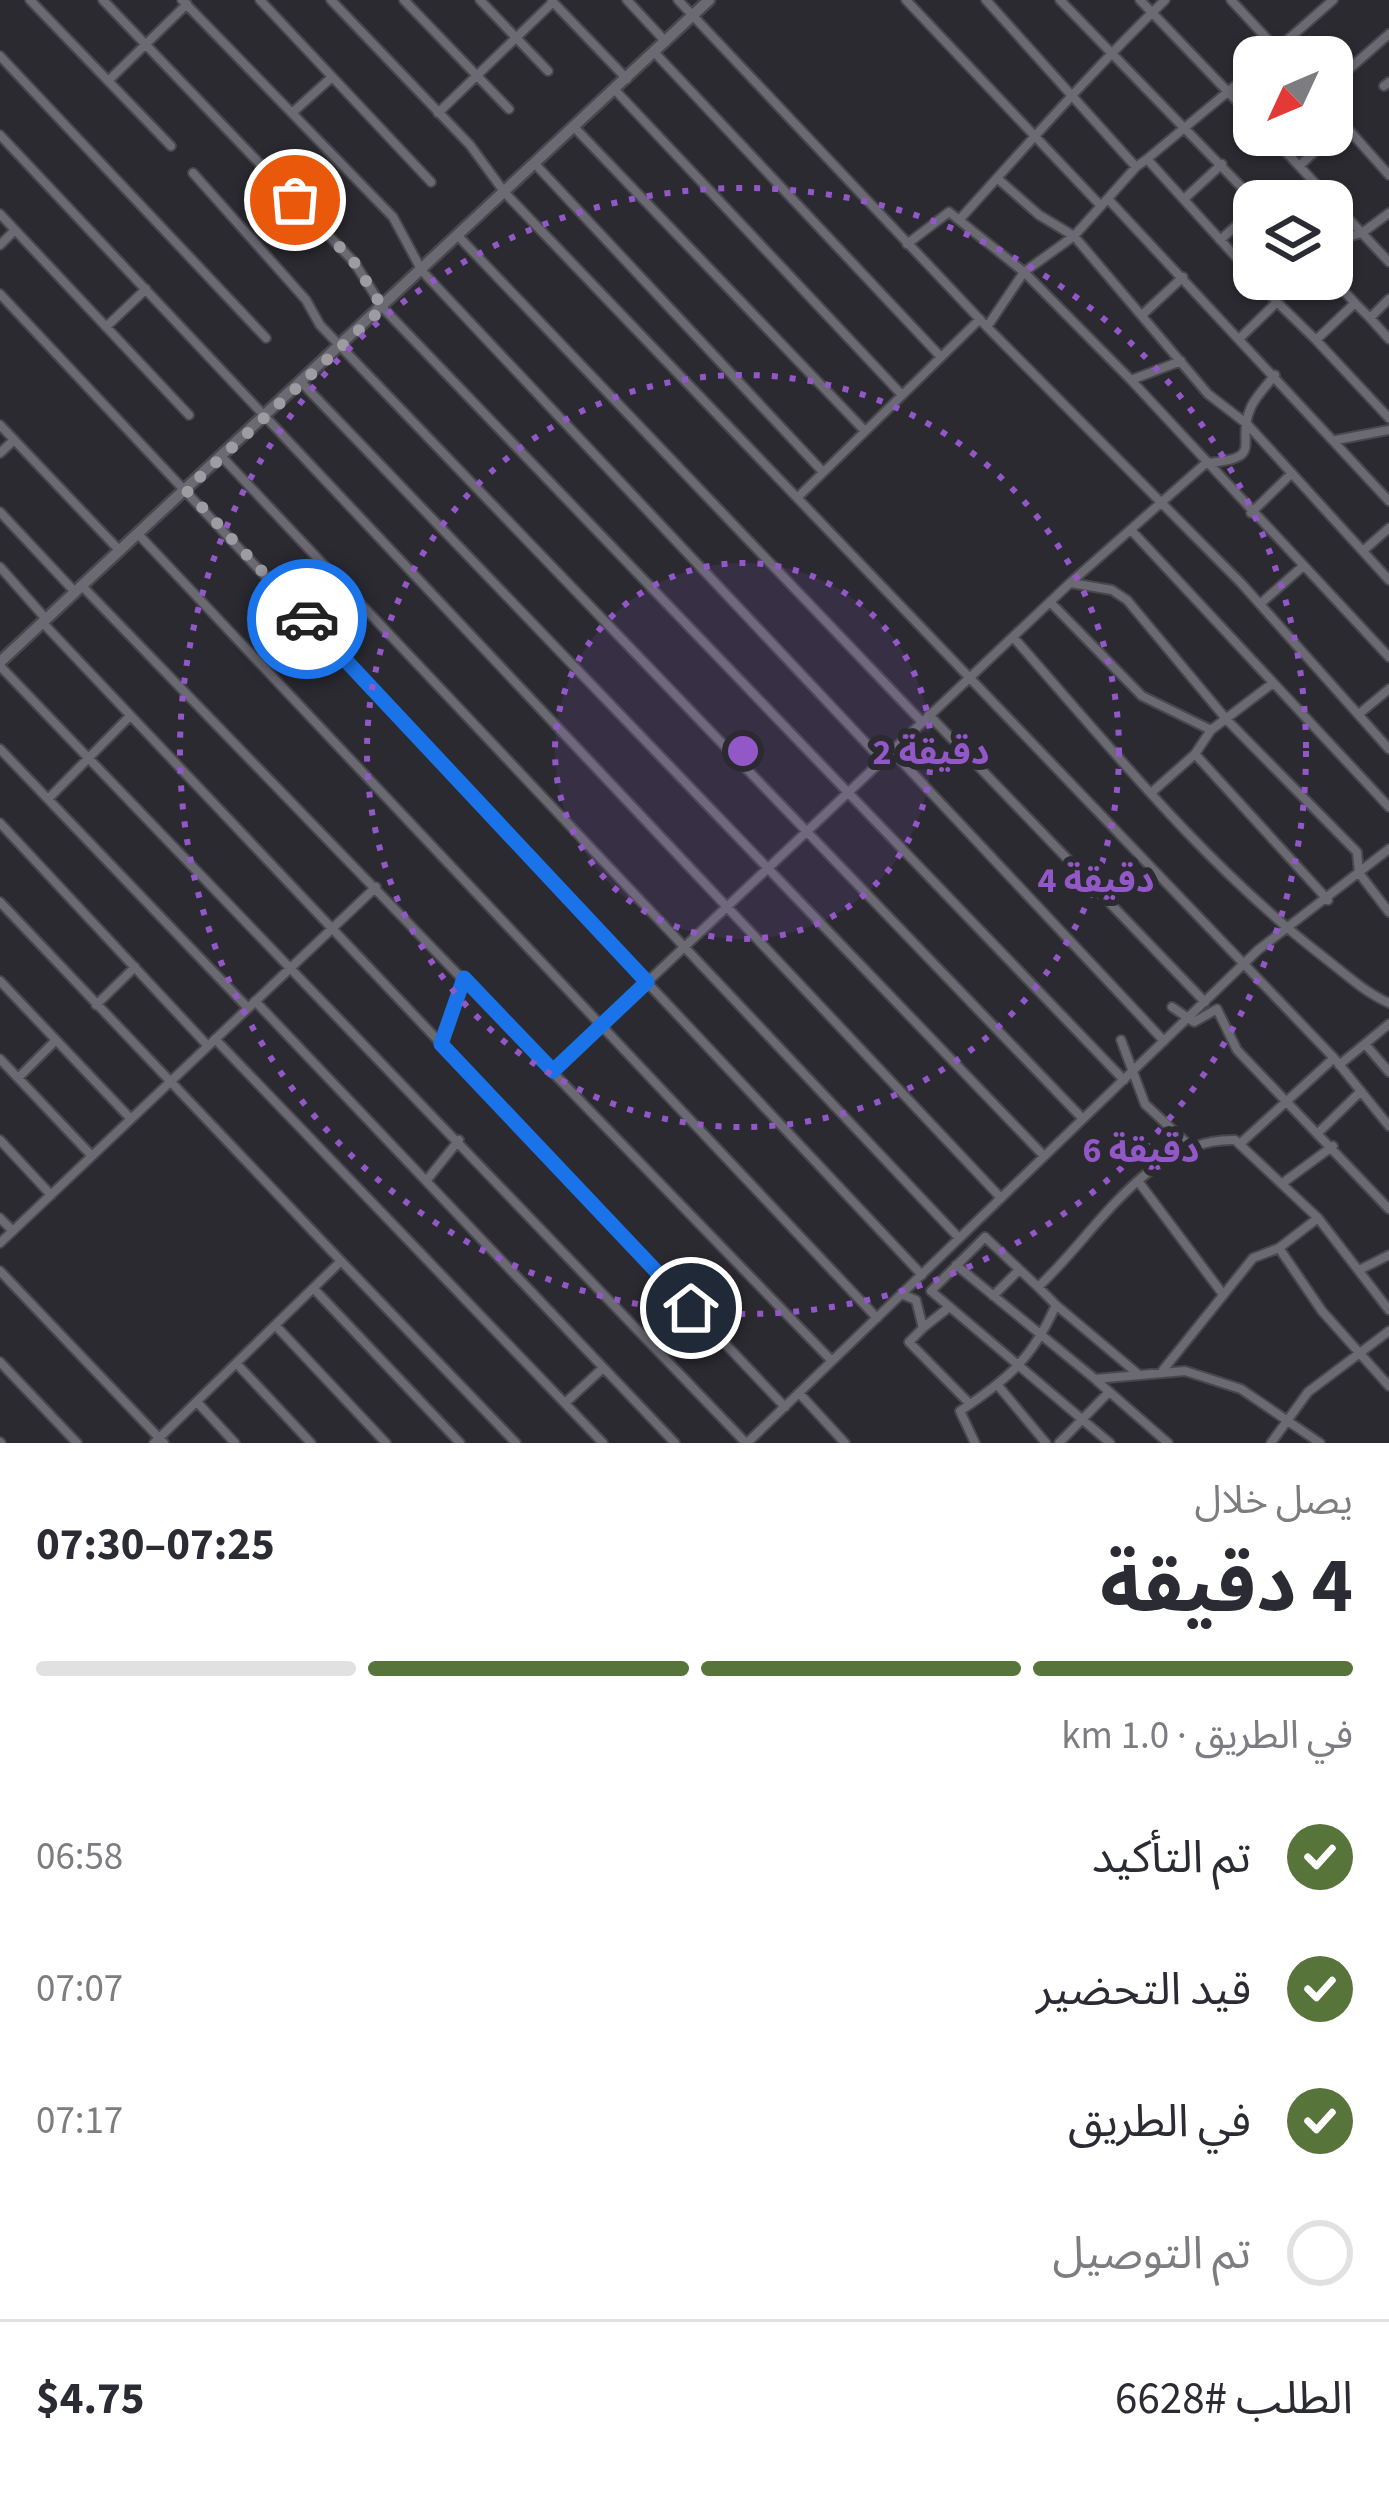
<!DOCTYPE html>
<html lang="ar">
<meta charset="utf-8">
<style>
body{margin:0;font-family:"Source Sans 3","Noto Sans Arabic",sans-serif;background:#f2f2f3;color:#2b2b33;direction:rtl;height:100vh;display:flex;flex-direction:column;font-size:45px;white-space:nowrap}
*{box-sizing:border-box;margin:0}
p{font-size:39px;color:#7c7c81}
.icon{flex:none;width:66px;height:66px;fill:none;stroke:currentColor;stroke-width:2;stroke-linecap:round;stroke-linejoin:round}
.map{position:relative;height:1443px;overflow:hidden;direction:ltr}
.side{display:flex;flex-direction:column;background:#fff;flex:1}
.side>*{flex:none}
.needle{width:78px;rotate:226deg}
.fabs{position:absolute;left:1233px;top:36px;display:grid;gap:24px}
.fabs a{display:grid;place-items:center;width:120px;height:120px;border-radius:24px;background:#fff;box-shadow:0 3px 9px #0004;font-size:60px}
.pin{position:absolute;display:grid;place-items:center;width:102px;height:102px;color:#fff;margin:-51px;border:6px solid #fff;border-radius:50%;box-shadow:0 3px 12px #0007}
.courier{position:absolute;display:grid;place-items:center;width:120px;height:120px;margin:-60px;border:9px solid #1a73e8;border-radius:50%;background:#fff;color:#222;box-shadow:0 3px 15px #0007}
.overview em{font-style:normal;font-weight:700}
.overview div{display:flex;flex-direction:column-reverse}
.overview{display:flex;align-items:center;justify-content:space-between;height:204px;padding:0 36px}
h1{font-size:78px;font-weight:700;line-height:90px}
.bar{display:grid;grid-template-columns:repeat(4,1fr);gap:18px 12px;align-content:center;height:144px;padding:0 36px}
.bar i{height:15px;border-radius:9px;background:#e1e1e2}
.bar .current{background:#57743b}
.bar p{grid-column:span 4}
.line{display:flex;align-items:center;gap:30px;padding:0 36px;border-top:3px solid #e1e1e2}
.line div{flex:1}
ol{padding:0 36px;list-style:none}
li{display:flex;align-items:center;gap:36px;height:132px}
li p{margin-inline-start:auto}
li .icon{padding:12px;border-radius:50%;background:#57743b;color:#fff;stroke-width:4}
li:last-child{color:#7c7c81}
li i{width:66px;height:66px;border:6px solid #e1e1e2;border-radius:50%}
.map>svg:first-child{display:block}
</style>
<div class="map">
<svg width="1389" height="1443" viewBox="0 0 1389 1443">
<rect width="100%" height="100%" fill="#2b2a31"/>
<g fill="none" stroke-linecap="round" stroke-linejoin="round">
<g stroke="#47474c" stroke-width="12">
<path id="minor" d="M30,0L171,146
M103,0L354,262L383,308L1124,1080
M182,0L393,217L422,271L882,760
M260,0L431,182
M331,0L470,145L505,193L1334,1058L1242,1142
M404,0L509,109
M480,0L548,71
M627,0L666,42
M678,0L987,327L1024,272L1074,236L1208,394L1247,424L1389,580
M906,0L1101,206
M986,0L1136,167L1074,236L1039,215L997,178C1052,117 1106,57 1165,0
M1060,0L1255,201
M1140,0L1254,119
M1231,0L1284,57
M552,1L627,79
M655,53L941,357
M0,56L266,338
M1268,57L1333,0
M108,81L187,4
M1332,84L1389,34
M1384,86L1389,82
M615,90L902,395
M1332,111L1389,175
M292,113L332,77
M438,113L553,2
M575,128L865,431
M0,135L1001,1198
M1270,135L1389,262
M1147,159L1254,70
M536,165L823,472
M1299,166L1344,125
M1136,167L1147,159L1254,277
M193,173L306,300L320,325L1083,1119
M1108,199L1389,501
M1184,199L1222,164
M0,214L189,415
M960,219L997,178
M459,237L922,722
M1220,240L1254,210
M1332,241L1362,233L1389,213
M907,244L949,212L1024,272L1131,380L1181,361
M0,245L15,230
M1332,278L1355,303
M1256,279L1277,302
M0,294L922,1275
M1143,314L1183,277
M1370,318L1389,339
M106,327L146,289
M987,327L1241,583L1389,749
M1240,338L1277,302L1316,340L1355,303L1370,318L1389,299
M1316,340L1389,418
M1131,380L1389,657
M302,383L1044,1156
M0,425L120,551
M1336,440L1389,430
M0,453L14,440
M222,457L959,1238
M799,496L980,319
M0,512L75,592
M1251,513L1292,473
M1131,530L1389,807
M138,534L877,1318
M1364,550L1389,528
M0,567L46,619
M1071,583L1112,590L1127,600L1227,720L1357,852L1359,873L1389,912
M82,586L832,1361
M1052,604L1142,696L1211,730
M1260,604L1302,567
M42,622L785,1407
M1013,637C1110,747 1205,865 1321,955C1343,972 1364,992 1389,1003
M0,666L746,1443
M1360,713L1389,689
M929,715L1205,1002
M0,749L248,1008
M892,751L1164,1041
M1195,754L1328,900
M1151,793L1195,754L1211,730L1273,683
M48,799L130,716
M0,823L208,1046
M0,902L341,1261L154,1443
M0,981L131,1119
M255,1001L675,1443
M96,1005L135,967
M1172,1007L1194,1022L1217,1009L1237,1050L1389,1209
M215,1039L603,1443
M1121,1040L1145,1104L1193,1149
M441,1044L464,978
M1365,1044L1389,1072
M1334,1058L1389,1126
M0,1059L92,1156
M1339,1065L1389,1024
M553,1071L1070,583L1206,463C1268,458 1234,444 1251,407C1256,396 1267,385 1275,375
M18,1078L56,1040
M1320,1131L1361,1091
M0,1140L51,1195
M426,1181L459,1140
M1138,1181L1222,1293
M1284,1182L1333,1146
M0,1218L13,1231
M0,1243L376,887
M1279,1248L1322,1311L1389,1386
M341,1261L516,1443
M956,1265L1095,1379L1185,1371L1241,1389L1320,1443
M1359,1270L1389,1255
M0,1271L164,1443
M315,1290L460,1443
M901,1294L916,1300L923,1328L909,1342L970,1404
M993,1296L1019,1270
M1056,1305L1138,1374
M276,1326L386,1443
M924,1327L948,1308
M0,1362L77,1443
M237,1364L311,1443
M1163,1370L1253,1258L1279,1248L1318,1218
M1097,1381L1168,1443
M1000,1388L1046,1443
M799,1393L845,1443
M197,1402L235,1443
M565,1403L603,1368
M0,1442L1,1443
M747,1443L1258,950L1389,849
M975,1443L960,1411C1008,1379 1032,1359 1056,1305L1038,1287
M1059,1443L1109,1392
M1110,1443L931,1291L985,1237L1038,1287C1095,1235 1146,1138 1235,1140L1318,1218L1389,1310
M1271,1443L1308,1392L1389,1331"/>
</g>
<g stroke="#47474c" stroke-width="15">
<path id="tertiary" d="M0,662L709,0"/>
</g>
<use href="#minor" stroke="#6b6a73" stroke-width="8"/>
<use href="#tertiary" stroke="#6b6a73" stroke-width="10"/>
</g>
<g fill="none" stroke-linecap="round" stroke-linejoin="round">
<path stroke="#9d9ca1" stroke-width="12" stroke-dasharray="0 21.6" d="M295,200L354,262L383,308L186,490L307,619"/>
<path stroke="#1a73e8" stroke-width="15" d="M307,619L647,982L553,1071L464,978L441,1044L691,1308"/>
</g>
<circle cx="743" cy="751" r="188" fill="#9358c7" fill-opacity=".12"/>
<g fill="none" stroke="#9358c7" stroke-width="6" stroke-dasharray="6 12">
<circle cx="743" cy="751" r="188"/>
<circle cx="743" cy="751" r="376"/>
<circle cx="743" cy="751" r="563"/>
</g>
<circle cx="743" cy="751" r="18" fill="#9358c7" stroke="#2b2a31" stroke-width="6"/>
<g font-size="36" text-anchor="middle" font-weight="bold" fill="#9358c7" stroke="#2b2a31" stroke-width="12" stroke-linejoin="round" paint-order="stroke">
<text x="931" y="764">2 دقيقة</text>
<text x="1096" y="892">4 دقيقة</text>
<text x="1141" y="1162">6 دقيقة</text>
</g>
</svg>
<div class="fabs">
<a><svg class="needle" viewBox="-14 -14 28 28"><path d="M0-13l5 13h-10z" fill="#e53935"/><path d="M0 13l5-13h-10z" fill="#7c7c81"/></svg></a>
<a><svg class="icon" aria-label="layers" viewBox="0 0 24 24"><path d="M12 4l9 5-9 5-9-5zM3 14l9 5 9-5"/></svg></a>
</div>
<div class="pin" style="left:295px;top:200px;background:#ea580c"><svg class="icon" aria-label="bag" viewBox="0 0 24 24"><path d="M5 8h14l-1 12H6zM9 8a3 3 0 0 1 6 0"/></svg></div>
<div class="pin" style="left:691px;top:1308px;background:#1f2937"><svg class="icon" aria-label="home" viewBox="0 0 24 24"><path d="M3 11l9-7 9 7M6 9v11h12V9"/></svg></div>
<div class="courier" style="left:307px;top:619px"><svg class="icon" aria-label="car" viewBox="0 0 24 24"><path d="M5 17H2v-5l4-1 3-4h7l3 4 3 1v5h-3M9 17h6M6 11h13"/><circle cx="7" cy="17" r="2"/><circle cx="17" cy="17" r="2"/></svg></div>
</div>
<section class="side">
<div class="overview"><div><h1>4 دقيقة</h1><p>يصل خلال</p></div><em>07:25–07:30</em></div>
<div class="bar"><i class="current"></i><i class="current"></i><i class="current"></i><i></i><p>في الطريق · 1.0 km</p></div>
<ol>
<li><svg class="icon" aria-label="check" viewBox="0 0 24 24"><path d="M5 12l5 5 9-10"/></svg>تم التأكيد<p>06:58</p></li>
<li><svg class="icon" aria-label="check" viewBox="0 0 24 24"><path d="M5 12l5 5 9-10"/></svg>قيد التحضير<p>07:07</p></li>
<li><svg class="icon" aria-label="check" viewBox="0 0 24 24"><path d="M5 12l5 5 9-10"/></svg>في الطريق<p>07:17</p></li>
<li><i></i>تم التوصيل</li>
</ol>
<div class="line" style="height:156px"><div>الطلب #6628</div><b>$4.75</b></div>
</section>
